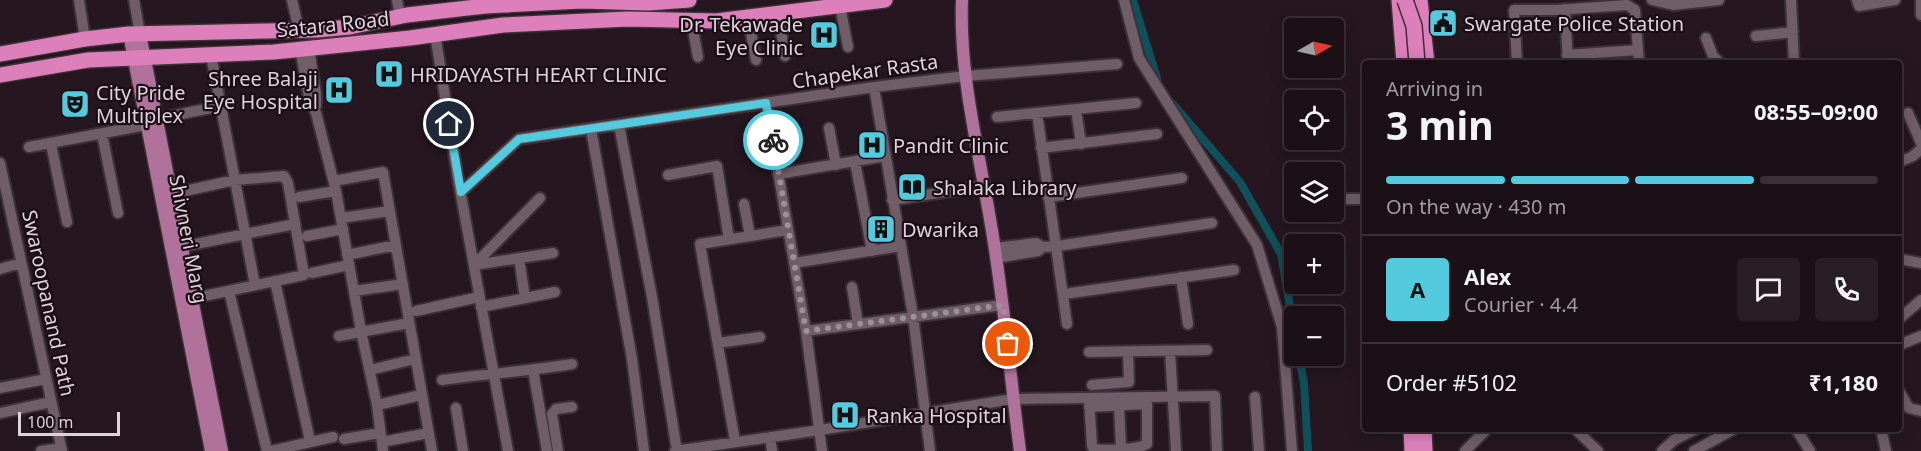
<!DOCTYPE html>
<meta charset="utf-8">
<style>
body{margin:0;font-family:"Noto Sans",sans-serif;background:#291e24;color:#f1f3f6;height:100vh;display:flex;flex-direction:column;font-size:22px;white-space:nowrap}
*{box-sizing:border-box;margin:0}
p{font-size:20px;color:#a09da1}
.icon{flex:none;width:33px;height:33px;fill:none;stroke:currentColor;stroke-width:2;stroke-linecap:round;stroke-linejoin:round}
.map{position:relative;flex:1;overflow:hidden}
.drawer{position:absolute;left:1362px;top:60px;width:540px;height:372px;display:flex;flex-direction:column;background:#1c1017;border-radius:6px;box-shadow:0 3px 15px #0003,0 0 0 2px #3a3036}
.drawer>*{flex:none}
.needle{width:39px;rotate:81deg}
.buttons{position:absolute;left:1284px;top:18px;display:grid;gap:12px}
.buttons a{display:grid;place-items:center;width:60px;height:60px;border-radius:6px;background:#1c1017;box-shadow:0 3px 15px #0003,0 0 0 2px #3a3036;font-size:30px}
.scale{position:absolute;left:18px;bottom:15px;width:102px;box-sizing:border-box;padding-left:6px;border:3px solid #ded3d9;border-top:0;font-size:16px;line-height:21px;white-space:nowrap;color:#ded3d9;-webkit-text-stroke:4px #1b0d16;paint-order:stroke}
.pin{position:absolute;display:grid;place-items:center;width:51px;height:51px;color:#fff;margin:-26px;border:3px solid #fff;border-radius:50%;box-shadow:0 2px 6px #0007}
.courier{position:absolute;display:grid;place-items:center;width:60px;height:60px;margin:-30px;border:4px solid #54cade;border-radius:50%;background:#fff;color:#222;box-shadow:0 2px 8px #0007}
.overview em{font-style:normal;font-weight:700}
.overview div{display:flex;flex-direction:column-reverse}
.overview{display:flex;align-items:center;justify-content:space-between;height:102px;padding:0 24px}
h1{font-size:39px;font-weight:700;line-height:45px}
.bar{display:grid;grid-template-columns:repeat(4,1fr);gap:9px 6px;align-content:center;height:72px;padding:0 24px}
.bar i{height:8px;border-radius:4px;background:#3a3036}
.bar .on{background:#54cade}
.bar p{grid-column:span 4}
.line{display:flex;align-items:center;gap:15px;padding:0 24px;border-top:2px solid #3a3036}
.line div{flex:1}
.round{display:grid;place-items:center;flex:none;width:63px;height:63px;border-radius:6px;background:#291e24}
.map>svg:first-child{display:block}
</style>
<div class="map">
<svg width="1921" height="451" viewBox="0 0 1921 451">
<rect width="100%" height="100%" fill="#25161f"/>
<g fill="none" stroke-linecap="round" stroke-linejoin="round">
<path stroke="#0f505a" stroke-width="8" d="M1133,0L1159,85
M1173,104L1240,182L1281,254L1294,330
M1299,356L1304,383L1308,451"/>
<g stroke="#3b3137" stroke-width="14">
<path id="minor" d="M79,0L85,39
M134,0L140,34
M292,0L299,30
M397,0L400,16
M1124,0L1139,58L1257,245L1282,327L1292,451
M1652,0L1673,5L1719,0
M1791,0L1794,63
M1857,0L1859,6L1895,0
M1921,1V15
M840,6L848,47
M1565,9L1568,63
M778,13L785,56
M748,17L756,60
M691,19L698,57
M435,34L458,179L508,451
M1756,36L1793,32
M1706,38L1713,56L1720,63
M309,48L316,94V106
M300,49L309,97L316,113L336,191L361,331L377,405L383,451
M211,55L255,285
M1567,55L1638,50
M1517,63L1514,10H1556L1627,5L1635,10L1639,63
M874,87L913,316L930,451
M766,103L806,331L822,451
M1076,109L1081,144
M1037,113L1067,324
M1908,113L1921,143
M997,117L1136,103
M156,119L221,106
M619,125L652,297L677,451
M829,128L836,165
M591,129L632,359L644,451
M102,134L118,213
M51,144L67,222
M29,147L146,125
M1041,148L1157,134
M855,162L872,251
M1899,162L1913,156L1921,149
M0,163L62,451
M778,174L885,156
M668,175L717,166L729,239
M334,181L383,172L432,451
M461,192L519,139L874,87L966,76L1117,64
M171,194L235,180L284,176L288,183L304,275L185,300
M299,197L336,191
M1048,197L1182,178
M1339,199H1365
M892,200L985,186
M744,204L750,236
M341,218L390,211
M307,236L343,229
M181,247L295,224
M995,248L1036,243L1043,247L1057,246L1212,223
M347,255L396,245
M519,258L525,298
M997,258L1038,251L1043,247
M1899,259L1921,263
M794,263L901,246
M474,265L540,198
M474,265L553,253
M0,269L21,263
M312,273L349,265
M1181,277L1188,324
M275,281L310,441
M852,287L858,324
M229,291L267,451
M354,291L403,284
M1064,294L1234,270
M481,307L555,292
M416,311L479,297
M1899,319L1921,300
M806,331L1003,305
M339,336L409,323
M718,343L760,337
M1899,345L1921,336
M1170,351L1176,451
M1089,352L1207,350
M370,370L415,359
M533,370L547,451
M442,380C485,374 529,371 572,364
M1092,385L1129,382L1128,352
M0,388L46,379
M1899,391L1909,408L1921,411
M1255,397L1259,451
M1089,398L1092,446L1094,449C1104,451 1138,449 1147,444V404L1089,407
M377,405L421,395
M1119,405L1121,448
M456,408L463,451
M0,413L51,402
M1575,429L1598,451
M1796,429L1810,451
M1881,429L1886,451
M770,437L772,451
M344,439L380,433
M735,441L700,244L788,230
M382,442L428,433
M41,451L61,448
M271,451L333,437
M558,451L552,414L556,409L572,407
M675,451L820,430L1013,399L1215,396L1217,451
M1465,451L1487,429
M1662,451L1674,440L1696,429
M1694,451L1734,429"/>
</g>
<g stroke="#3b3137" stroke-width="15">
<path id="major" d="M962,0C959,75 979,151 991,225C1004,300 1010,376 1020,451
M129,34L211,451
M140,34L222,451"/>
</g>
<g stroke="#3b3137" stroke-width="18">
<path id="highway" d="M1399,0L1404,63
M1420,0L1427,63
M0,54L85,39L129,34L317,30L350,27L407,15L485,6L582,1L648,3L689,0
M0,75L88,60L274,52L410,38L503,25L628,19L716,21L885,0
M1411,429L1412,451
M1424,429L1425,451"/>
</g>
<use href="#minor" stroke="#6f5d68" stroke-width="10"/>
<use href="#major" stroke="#b0719a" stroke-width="12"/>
<use href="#highway" stroke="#dc7fbb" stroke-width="15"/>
<g stroke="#3b3137" stroke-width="18" stroke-linecap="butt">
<path id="highway-bridge" d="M1405,0L1414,26L1417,63"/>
</g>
<use href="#highway-bridge" stroke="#dc7fbb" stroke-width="15"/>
</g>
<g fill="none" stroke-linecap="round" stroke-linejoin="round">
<path stroke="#9d9198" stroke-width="6" stroke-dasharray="0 10.8" d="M773,140L806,331L1003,305L1008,344"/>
<path stroke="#54cade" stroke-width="8" d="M449,124L461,192L519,139L766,103L773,140"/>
</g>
<defs>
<g id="civic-square" transform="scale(1.5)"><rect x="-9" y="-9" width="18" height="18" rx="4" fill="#54cade" stroke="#1b0d16"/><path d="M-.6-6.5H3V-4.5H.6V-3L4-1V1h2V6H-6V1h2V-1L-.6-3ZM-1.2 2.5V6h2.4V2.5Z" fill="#111"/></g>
<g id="hospital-square" transform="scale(1.5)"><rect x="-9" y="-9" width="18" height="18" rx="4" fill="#54cade" stroke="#1b0d16"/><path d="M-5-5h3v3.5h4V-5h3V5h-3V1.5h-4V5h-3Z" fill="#111"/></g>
<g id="theatre-square" transform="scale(1.5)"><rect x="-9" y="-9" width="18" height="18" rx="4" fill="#54cade" stroke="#1b0d16"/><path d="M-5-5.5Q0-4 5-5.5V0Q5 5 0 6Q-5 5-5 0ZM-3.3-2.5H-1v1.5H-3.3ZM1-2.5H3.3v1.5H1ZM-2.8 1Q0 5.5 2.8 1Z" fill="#111"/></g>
<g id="library-square" transform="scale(1.5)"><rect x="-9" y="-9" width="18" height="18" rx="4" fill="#54cade" stroke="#1b0d16"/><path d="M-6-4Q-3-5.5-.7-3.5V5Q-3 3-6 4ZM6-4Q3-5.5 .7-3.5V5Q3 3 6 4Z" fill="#111"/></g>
<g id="building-square" transform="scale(1.5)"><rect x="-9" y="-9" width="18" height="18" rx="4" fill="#54cade" stroke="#1b0d16"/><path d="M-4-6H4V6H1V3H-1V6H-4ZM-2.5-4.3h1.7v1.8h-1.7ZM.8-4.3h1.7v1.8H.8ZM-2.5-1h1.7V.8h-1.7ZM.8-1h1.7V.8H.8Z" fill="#111"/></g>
</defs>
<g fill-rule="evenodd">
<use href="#civic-square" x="1443" y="23"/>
<use href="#hospital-square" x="824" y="35"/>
<use href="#hospital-square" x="389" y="74"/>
<use href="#hospital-square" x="339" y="90"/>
<use href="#theatre-square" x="75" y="104"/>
<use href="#hospital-square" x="872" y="145"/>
<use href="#library-square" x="912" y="187"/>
<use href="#building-square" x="881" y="229"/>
<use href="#hospital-square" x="845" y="415"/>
</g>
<g text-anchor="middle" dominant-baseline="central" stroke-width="4.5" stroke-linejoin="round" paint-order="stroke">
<g font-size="20" fill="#ded3d9" stroke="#1b0d16" text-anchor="start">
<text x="1464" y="23">Swargate Police Station</text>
<text x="803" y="24" text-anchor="end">Dr. Tekawade<tspan x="803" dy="23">Eye Clinic</tspan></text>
<text x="410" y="74">HRIDAYASTH HEART CLINIC</text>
<text x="318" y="78" text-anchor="end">Shree Balaji<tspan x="318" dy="23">Eye Hospital</tspan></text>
<text x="96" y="92">City Pride<tspan x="96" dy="23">Multiplex</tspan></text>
<text x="893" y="145">Pandit Clinic</text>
<text x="933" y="187">Shalaka Library</text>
<text x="902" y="229">Dwarika</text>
<text x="866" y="415">Ranka Hospital</text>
</g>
<g font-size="20" fill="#ded3d9" stroke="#1b0d16">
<text transform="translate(333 24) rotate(-6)">Satara Road</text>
<text transform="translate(865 71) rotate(-8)">Chapekar Rasta</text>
<text transform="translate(189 239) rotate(79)">Shivneri Marg</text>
<text transform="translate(49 303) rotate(78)">Swaroopanand Path</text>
</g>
</g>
</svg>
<div class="buttons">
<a><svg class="needle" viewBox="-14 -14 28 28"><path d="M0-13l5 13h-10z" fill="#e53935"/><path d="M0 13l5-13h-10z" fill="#a09da1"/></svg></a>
<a><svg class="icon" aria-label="locate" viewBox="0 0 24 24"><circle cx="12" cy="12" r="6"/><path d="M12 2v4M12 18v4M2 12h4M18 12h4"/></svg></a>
<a><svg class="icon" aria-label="layers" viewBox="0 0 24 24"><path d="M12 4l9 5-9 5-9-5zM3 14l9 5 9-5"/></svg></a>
<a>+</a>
<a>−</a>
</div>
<div class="scale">100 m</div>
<div class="pin" style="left:1008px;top:344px;background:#ea580c"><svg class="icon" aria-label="bag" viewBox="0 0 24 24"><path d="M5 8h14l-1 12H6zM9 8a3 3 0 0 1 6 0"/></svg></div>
<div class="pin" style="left:449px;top:124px;background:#1f2937"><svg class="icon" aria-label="home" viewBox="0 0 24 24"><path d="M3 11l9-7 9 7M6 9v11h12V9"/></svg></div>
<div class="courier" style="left:773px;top:140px"><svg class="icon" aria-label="bike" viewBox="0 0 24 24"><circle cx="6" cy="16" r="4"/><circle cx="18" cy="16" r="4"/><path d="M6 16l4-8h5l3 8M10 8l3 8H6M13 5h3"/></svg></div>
<section class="drawer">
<div class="overview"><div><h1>3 min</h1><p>Arriving in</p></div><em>08:55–09:00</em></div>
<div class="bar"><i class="on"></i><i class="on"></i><i class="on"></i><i></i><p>On the way · 430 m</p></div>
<div class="line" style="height:108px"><b class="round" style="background:#54cade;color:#111">A</b><div><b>Alex</b><p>Courier · 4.4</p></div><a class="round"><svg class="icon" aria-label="chat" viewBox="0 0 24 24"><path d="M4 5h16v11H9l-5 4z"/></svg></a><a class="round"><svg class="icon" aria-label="phone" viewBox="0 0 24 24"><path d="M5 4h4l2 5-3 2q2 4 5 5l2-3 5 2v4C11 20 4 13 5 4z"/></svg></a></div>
<div class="line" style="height:78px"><div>Order #5102</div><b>₹1,180</b></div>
</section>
</div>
